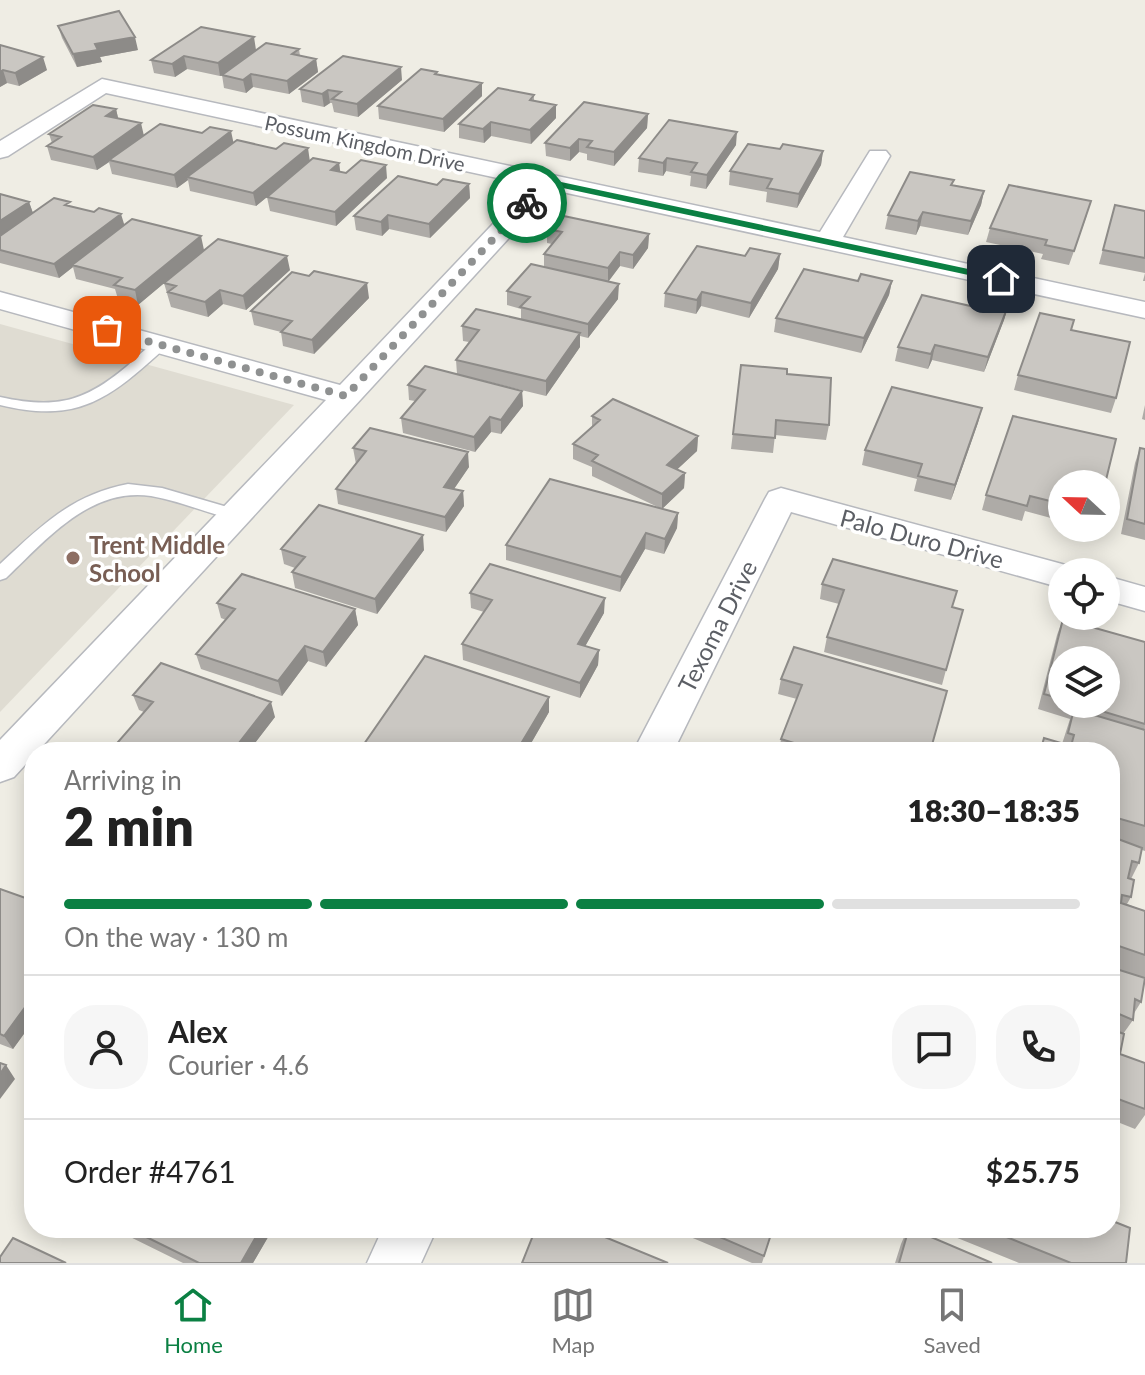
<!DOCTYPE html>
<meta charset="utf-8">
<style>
body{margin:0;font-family:Lato,sans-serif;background:#f6f6f6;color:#222;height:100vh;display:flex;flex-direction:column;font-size:30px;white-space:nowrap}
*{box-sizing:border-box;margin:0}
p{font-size:26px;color:#767676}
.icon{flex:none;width:44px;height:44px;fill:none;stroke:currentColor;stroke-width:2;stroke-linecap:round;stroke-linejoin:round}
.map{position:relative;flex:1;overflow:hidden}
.drawer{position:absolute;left:24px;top:742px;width:1096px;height:496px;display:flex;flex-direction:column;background:#fff;border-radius:32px;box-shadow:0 4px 20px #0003}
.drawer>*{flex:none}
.needle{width:52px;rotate:292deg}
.controls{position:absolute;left:1048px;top:470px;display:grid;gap:16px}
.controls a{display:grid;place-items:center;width:72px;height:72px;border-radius:50%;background:#fff;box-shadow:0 4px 20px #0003;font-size:40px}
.pin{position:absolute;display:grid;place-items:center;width:68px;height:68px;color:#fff;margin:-34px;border-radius:16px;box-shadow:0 4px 12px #0006}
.courier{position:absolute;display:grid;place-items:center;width:80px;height:80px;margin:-40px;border:6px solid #0b8043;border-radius:50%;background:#fff;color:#222;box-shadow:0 2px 10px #0007}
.summary em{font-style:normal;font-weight:800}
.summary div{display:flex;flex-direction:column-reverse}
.summary{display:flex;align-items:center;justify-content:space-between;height:136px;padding:0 40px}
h1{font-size:52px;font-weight:800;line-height:60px}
.bar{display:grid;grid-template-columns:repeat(4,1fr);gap:12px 8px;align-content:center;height:96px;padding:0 40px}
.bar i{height:10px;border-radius:6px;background:#e0e0e0}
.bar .on{background:#0b8043}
.bar p{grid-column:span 4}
.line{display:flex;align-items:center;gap:20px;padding:0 40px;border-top:2px solid #e0e0e0}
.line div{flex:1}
.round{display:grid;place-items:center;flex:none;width:84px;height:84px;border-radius:32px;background:#f6f6f6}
.tabs{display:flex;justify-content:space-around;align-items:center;height:112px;border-top:2px solid #e0e0e0;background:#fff;font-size:22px;color:#767676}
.tabs a{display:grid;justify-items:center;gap:4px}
.tabs .on{color:#0b8043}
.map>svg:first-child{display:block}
</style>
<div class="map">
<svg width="1145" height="1263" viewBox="0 0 1145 1263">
<rect width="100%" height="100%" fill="#efede4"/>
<path fill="#dfdcd2" d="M0,324L294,405L0,712Z"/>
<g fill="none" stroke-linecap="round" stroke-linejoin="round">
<g stroke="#b7b9be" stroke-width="3">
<path id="lane" d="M160,341L167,345L165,348C109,399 78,424 0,405V397C54,409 83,403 126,367C136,359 147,345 160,341Z
M128,484L162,488L241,511L243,515L235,520C207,513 180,501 151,496C90,487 46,540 6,578L0,580V564C41,526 71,495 128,484Z"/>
</g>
<g stroke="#b7b9be" stroke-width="3">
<path id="street" d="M102,79L820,232L870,151H886L890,156L843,237L1145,302V318L553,190L14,777L0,782V740L326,400L0,309V292L340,385L530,185L106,93L8,156L0,158V141Z
M781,488L1062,564L1074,568L1077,572H1062V588L791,512L673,752H633L765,499L769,492Z
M1106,576L1145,587V611L1106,600Z
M383,1228H437L421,1263H367Z"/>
</g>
<use href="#lane" fill="#fff" fill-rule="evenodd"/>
<use href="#street" fill="#fff" fill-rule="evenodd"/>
</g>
<path fill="#aeaba7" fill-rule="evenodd" d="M58,26L138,50L100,57L102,62L77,67L62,38Z
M201,27L256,50L220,76L187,69L175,77L154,73L151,60Z
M0,45L47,70L19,86L7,83L0,87Z
M299,49L300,56L316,59L318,72L289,94L253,87L246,93L224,88L222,75Z
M438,75L482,96L444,132L379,119L378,106Z
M402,80L358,117L334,112L332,103H330L324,107L302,102L300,89Z
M534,95V101L556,105V118L531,144L491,136L484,143L459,138V124Z
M116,109L118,118L144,135L233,143L310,161L339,163L340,172L387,178L336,226L270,211L267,197L256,206L190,191L188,180L177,188L112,174L109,162L97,170L51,160L47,146L52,143L49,134Z
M648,114L647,128L614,166L587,160V154L579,152L570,161L546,156L545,143Z
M736,145L706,189L690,186L691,176L666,171L663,176L638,172L639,158Z
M780,149L823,151L821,165L797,208L766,202L767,192L729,185L730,171Z
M954,180L952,185L984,191L981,205L968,235L920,226L916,235L885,229L888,215Z
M469,184L470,198L430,238L389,229L382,236L356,230L354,216L437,185Z
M0,194L29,202L33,213L71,207L124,225L204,250L290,270L246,310L223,304L208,317L171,307L164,283L138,305L118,299L115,289L76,279L73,267L59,278L0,263Z
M1115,205L1145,211V281H1143L1145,273L1099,264Z
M1087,215L1069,265L1041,259L1043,254L986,242L990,228Z
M547,229L649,234L648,248L633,269L620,266L608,282L618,299L588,338L580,336V347L546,396L473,378L522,391L523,406L501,434L491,432L475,452L403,433L401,418L415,401L409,400L408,385L457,374L456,360L469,342L463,341L462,326L521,319V309L507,305V291L544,267V254L552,244L547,243Z
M780,254L778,269L749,318L701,306L696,314L664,307L665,293L745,256Z
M858,281H892L889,295L861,353L774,332L776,318Z
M369,298L314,354L283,346L281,332L254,325L251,311Z
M1008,306L1004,320L984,372L932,360L928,369L895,361L898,347L975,307Z
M1071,330L1116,398L1111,413L1014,390L1018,375Z
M741,365L787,374L829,425L826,440L775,435L773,453L731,449Z
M1145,405V420L1142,419Z
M982,408L951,500L914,491L917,479L862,465L865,450Z
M592,416L698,436L697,451L677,469L685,473L684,488L662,509L592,476V467L573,459V444L592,427Z
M353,448L469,467L454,489L463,491L464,506L446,532L338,504L336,489L356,464Z
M1140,448L1145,449V540L1121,534L1135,463Z
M1062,484V521L1025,511L1022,521L982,510L986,495Z
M678,513L677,528L664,554L645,549L620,592L506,560V545Z
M281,549L424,550L377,614L295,588L292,572L295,568L284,564Z
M822,584L952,607L946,670L942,685L824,652L827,637L839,604L820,599Z
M470,593L604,613L585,646L599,650L598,665L580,698L463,660L462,644L484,612L471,608Z
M217,603L355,609L358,625L326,667L308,661L282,696L201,669L196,654L226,620L221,618Z
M1063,619L1145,642V851L1142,850L1139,863L1131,879V897L1127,904L1145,911V979L1141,1002L1133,1015V1020L1123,1034L1120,1054L1145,1063V1115L1135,1129L1110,1119V752H1038L1044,738L1062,744L1070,719L1038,709L1057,635ZM1062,660L1106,704H1062Z
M794,647L930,752H779L781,739L797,699L778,694L781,679Z
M133,695L275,717L248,752H112L111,750L144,712L139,710Z
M549,697V712L526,752H365L364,744Z
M0,889L34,901V1020L13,1049L0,1044Z
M112,1228H269L271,1232L253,1263H183Z
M669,1228H773L762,1263H752Z
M908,1228L992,1263H895L901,1244Z
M945,1228H1110L1126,1263H1019L945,1233Z"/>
<path fill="#8d8b88" d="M135,37L138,50L100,57L102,62L77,67L73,54L95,44Z
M254,37L256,50L220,76L218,63Z
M184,56L187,69L175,77L172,64Z
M43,57L47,70L19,86L15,73Z
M316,59L318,72L289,94L287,81Z
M401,67L402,80L358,117L357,104Z
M3,70L7,83L0,87V72Z
M251,74L253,87L246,93L243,80Z
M482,83V96L444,132L443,119Z
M328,90L330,103L324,107L322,94Z
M556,105V118L531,144L530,130Z
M116,109L119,122L106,116Z
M648,114L647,128L614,166V152Z
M491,122V136L484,143L483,129Z
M141,123L144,136L109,160V162L97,170L93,157Z
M231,131L234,145L187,177L188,180L177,188L174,175Z
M737,132L736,145L706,189L707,175Z
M579,139V152L570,161V148Z
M308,148L310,162L256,206L253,193Z
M823,151L821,165L797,208L799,194Z
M667,158L666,171L663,176V163Z
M339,163L341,177L331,170Z
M386,165L387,178L336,226L335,212Z
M469,184L470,198L430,238L429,224Z
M984,191L981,205L968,235L971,221Z
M29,202L34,216L0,238V221Z
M923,212L920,226L916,235L918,221Z
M121,214L125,227L72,265L73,267L59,278L54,264Z
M388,215L389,229L382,236L381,222Z
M649,234L648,248L633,269V255Z
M201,236L204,250L138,305L135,290Z
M620,252V266L608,282V268Z
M780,254L778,269L749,318L751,303Z
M287,256L290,270L246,310L243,296Z
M892,281L889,295L861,353L864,338Z
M367,283L369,298L314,354L312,340Z
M619,284L618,299L588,338V324Z
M220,290L223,304L208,317L205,302Z
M702,292L701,306L696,314L697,300Z
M1008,306L1004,320L984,372L988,357Z
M580,333V347L546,396V381Z
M935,345L932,360L928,369L931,354Z
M522,391L523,406L501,434V420Z
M982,408L978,423L951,500L955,485Z
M490,417L491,432L475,452L474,437Z
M698,436L697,451L666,480L667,465Z
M468,452L469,467L445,502L444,487Z
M685,473L684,488L662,509V494Z
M463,491L464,506L446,532L445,517Z
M678,513L677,528L664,554L665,539Z
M646,533L645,549L620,592L621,577Z
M423,535L424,550L377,614L375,599Z
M605,598L604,613L578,659V644Z
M355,609L358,625L326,667L323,652Z
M305,646L308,661L282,696L278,681Z
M599,650L598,665L580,698V683Z
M549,697V712L526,752H516Z
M271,702L275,717L248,752H236L235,748Z
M34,995V1020L13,1049L4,1036Z
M6,1065L15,1079L0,1099V1074Z
M261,1228H269L271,1232L253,1263H241Z"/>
<path fill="#cac7c2" stroke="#8d8b88" stroke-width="2" d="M119,11L135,37L95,44L98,50L73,54L58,26Z
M201,27L254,37L218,63L184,56L172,64L151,60Z
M266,43L299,49L292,54L316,59L287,81L251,74L243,80L222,75Z
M0,45L43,57L15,73L3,70L0,72Z
M343,56L401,67L357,104L332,99L341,92L328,90L322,94L300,89Z
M421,69L437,72L435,74L482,83L443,119L378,106Z
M498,88L534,95L530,100L556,105L530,130L491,122L483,129L459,124Z
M584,102L648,114L614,152L587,147L592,141L579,139L570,148L545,143Z
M93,105L116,109L106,116L141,123L93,157L47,146L61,137L49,134Z
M669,120L737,132L707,175L691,172L697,163L667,158L663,163L639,158Z
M160,124L202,133L210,127L231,131L174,175L109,160Z
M237,140L276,149L284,143L308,148L253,193L187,177Z
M748,144L780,149L783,144L823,151L799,194L767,188L772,179L730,171Z
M313,158L339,163L331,170L346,173L361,160L386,165L335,212L267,197Z
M910,172L954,180L951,185L984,191L971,221L923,212L918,221L888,215Z
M398,176L437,185L443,179L469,184L429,224L388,215L381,222L354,216Z
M1009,185L1091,201L1074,251L1045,245L1047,240L990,228Z
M0,194L29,202L0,221Z
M54,198L70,202L65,205L94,212L99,208L121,214L54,264L0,250V236Z
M1115,205L1145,211V258L1103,250Z
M559,215L649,234L633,255L620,252L608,268L544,254L562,232L547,229Z
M132,219L201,236L135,290L114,285L122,278L72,265Z
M218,239L287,256L243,296L220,290L205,302L168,292L176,286L164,283Z
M697,246L745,256L750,248L780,254L751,303L702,292L697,300L665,293Z
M531,264L619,284L588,324L520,307L530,297L507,291Z
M804,269L858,281L861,274L892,281L864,338L776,318Z
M314,271L367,283L312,340L281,332L292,321L251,311L292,272L309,276Z
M922,295L975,307L978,299L1008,306L988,357L935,345L931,354L898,347Z
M476,309L580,333L546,381L456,360L479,330L462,326Z
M1040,313L1074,320L1071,330L1130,342L1116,398L1018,375Z
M741,365L787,369V374L831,378L829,425L776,420L775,438L733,434Z
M425,366L522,391L501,420L490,417L474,437L401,418L425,390L408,385Z
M892,387L982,408L955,485L918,476L922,464L865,450Z
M613,399L698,436L667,465L685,473L662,494L592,461L598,455L573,444L600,420L592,416Z
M1013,416L1116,439L1105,484H1062V504L1030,496L1027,506L986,495Z
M370,428L468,452L444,487L463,491L445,517L336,489L366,451L353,448Z
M1140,448L1145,449V524L1127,519Z
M550,479L678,513L665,539L646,533L621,577L506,545Z
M319,505L423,535L375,599L292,572L305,557L281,549Z
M833,559L957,591L952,607L963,610L946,670L827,637L844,590L822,584Z
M490,564L605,598L578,644L599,650L580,683L462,644L492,600L470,593Z
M242,574L355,609L323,652L305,646L278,681L196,654L235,609L217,603Z
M1063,619L1145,642V724L1078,704H1106V660H1062V699L1044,694Z
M794,647L947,691L930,752H823L781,739L802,685L781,679Z
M425,656L549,697L516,752H386L364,744Z
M161,663L271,702L235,748L245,752H116L111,750L153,702L133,695Z
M1074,709L1145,730V826L1110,816V752H1040L1044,738L1071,746L1074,735L1068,733Z
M1110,836L1142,848L1139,863L1132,861L1128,878L1134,880L1131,897L1122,895L1121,903L1145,911V955L1110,943Z
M0,889L34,901V995L4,1036L0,1034Z
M1110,967L1145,978L1141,1002L1135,999L1133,1020L1119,1014L1116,1031L1124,1034L1120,1054L1145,1063V1109L1110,1096Z
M0,1063L6,1065L0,1074Z
M1110,1220L1130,1228L1126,1263H1071L984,1228H1110Z
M128,1228H261L241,1263H199Z
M536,1228H583L668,1263H522Z
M699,1228H773L764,1256Z
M909,1228H910L992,1263H899Z
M13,1238L66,1263H0V1257Z"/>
<path fill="#0b8043" d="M547,179L1001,276L1005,279L1001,282L549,185L530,205H524V201Z"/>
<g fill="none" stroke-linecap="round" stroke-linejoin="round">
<path stroke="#8f9191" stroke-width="8" stroke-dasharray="0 14.4" d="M107,330L346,396L527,203"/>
</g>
<circle fill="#8d6e63" stroke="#fff" stroke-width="3" cx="73" cy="558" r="8"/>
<g text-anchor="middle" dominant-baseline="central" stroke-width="7" stroke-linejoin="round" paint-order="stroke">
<g font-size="20" fill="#5c5f65" stroke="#fff">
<text transform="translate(365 143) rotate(12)">Possum Kingdom Drive</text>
</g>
<g font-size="24" fill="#5c5f65" stroke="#fff">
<text transform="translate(922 538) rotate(15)">Palo Duro Drive</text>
<text transform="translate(717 626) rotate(-63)">Texoma Drive</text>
</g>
<g font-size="24" font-weight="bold" fill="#785e54" stroke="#fff" text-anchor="start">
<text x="89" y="544">Trent Middle<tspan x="89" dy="28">School</tspan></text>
</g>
</g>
</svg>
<div class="controls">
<a><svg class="needle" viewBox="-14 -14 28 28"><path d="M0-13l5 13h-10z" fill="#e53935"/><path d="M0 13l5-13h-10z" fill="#767676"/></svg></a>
<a><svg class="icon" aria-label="locate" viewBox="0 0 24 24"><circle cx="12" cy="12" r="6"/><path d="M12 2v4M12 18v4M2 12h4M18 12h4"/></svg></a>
<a><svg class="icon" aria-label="layers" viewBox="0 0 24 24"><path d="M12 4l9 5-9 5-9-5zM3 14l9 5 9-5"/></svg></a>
</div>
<div class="pin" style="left:107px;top:330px;background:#ea580c"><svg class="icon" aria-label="bag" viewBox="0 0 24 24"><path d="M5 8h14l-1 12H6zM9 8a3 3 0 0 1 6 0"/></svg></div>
<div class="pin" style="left:1001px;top:279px;background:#1f2937"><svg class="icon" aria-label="home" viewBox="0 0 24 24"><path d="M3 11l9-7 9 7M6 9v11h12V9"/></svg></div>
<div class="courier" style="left:527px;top:203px"><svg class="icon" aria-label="bike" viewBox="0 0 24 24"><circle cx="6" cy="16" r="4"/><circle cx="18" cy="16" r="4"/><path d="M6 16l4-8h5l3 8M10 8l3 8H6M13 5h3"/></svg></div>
<section class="drawer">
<div class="summary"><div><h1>2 min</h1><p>Arriving in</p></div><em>18:30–18:35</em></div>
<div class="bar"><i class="on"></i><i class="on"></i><i class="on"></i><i></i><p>On the way · 130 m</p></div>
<div class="line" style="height:144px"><a class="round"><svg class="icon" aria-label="person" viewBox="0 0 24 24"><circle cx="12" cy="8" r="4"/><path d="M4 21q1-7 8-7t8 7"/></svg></a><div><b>Alex</b><p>Courier · 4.6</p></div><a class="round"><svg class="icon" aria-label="chat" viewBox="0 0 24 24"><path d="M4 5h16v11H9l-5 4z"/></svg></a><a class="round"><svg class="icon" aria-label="phone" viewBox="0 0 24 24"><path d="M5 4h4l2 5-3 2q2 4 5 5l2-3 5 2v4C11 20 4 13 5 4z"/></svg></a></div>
<div class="line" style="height:104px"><div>Order #4761</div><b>$25.75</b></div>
</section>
</div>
<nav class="tabs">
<a class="on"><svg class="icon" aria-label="home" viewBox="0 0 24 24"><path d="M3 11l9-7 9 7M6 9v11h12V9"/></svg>Home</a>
<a><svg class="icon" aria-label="map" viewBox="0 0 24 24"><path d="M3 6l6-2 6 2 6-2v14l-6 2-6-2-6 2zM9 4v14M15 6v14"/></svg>Map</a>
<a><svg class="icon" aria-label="saved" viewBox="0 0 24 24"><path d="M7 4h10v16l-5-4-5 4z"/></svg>Saved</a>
</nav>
